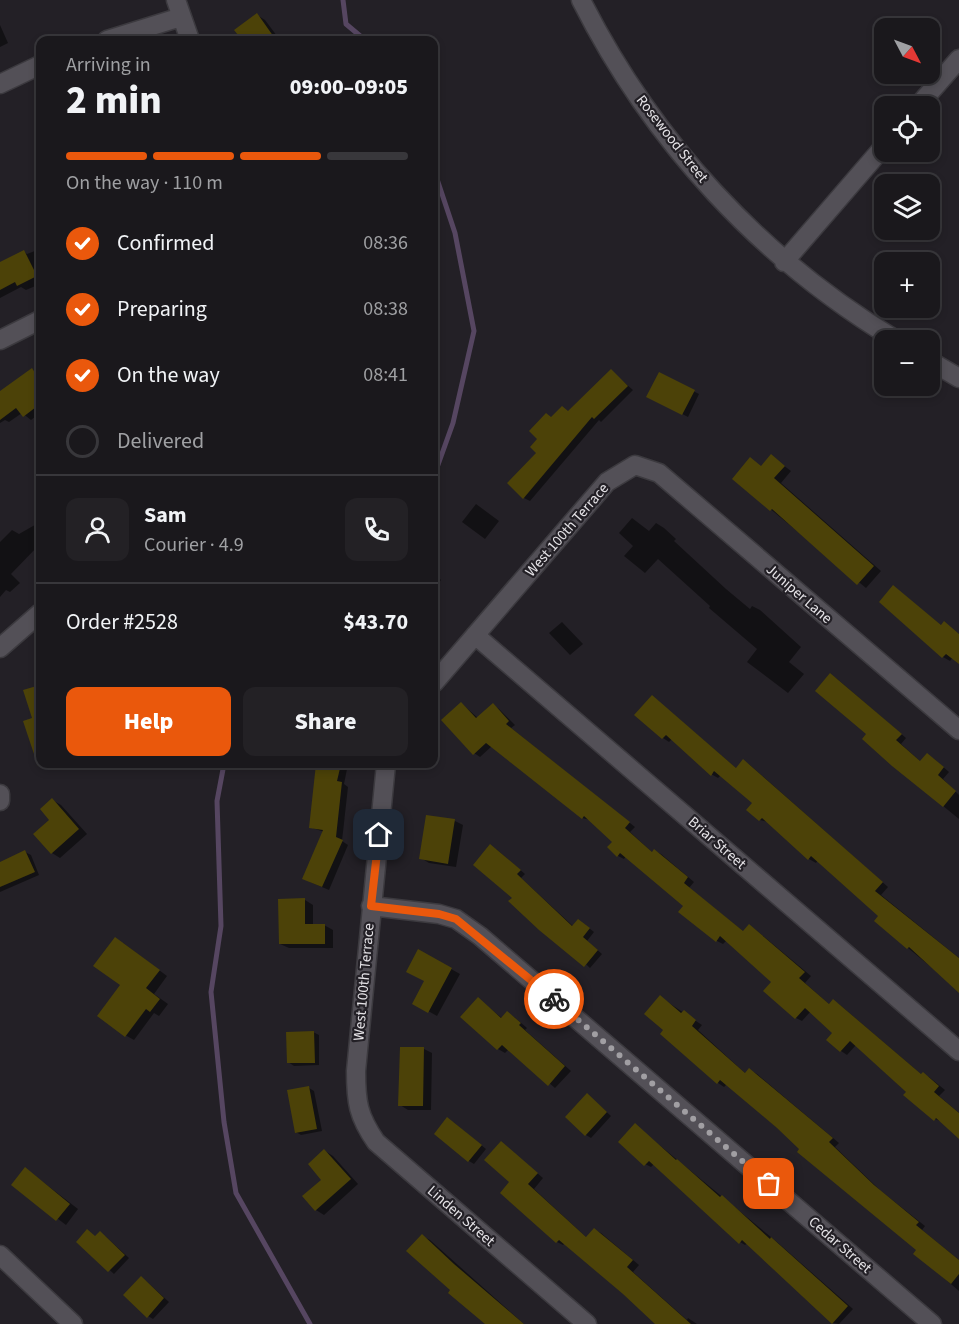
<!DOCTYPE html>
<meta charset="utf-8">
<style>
body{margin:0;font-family:"Source Sans 3",sans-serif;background:#232125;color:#f1f3f6;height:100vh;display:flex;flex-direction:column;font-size:22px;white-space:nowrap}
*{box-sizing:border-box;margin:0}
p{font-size:20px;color:#9fa0a3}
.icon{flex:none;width:33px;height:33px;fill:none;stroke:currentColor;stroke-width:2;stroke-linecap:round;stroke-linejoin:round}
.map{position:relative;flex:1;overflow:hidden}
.side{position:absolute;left:36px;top:36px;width:402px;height:732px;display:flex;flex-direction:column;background:#1a181c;border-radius:12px;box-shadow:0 3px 9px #0003,0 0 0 2px #38373b}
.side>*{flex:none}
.needle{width:39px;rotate:131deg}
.buttons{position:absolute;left:874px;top:18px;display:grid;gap:12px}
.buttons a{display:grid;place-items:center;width:66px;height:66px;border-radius:12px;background:#1a181c;box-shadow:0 3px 9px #0003,0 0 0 2px #38373b;font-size:30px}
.pin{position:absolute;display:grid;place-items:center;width:51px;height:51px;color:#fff;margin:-26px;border-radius:12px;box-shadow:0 3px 9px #0006}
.courier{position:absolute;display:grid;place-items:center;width:60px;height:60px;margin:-30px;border:4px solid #ea580c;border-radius:50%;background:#fff;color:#222;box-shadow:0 2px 8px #0007}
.overview em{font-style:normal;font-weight:800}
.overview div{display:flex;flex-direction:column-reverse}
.overview{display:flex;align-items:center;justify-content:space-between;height:102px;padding:0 30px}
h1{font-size:39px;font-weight:800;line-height:45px}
.bar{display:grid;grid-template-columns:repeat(4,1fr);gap:9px 6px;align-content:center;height:72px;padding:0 30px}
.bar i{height:8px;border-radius:4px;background:#38373b}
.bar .on{background:#ea580c}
.bar p{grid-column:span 4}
.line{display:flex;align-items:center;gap:15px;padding:0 30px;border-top:2px solid #38373b}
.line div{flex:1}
.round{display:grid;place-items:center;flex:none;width:63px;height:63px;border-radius:12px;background:#232125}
ol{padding:0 30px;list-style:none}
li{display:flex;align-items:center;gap:18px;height:66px}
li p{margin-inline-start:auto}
li .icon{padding:6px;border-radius:50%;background:#ea580c;color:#fff;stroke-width:4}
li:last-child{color:#9fa0a3}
li i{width:33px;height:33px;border:3px solid #38373b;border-radius:50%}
.primary-button{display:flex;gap:12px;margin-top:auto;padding:12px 30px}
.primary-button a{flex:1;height:69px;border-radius:12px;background:#ea580c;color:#fff;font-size:24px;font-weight:800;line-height:69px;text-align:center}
.primary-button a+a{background:#232125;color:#f1f3f6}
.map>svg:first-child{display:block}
</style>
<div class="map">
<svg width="959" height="1324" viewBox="0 0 959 1324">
<rect width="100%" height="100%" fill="#232026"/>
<path fill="#0007" d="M257,15L265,20L280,40H243L236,30Z
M0,25L8,43L0,47Z
M40,118V135L34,121Z
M40,249V284L26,290L21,287L0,298V264L24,252L27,254Z
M32,370L40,377V413L31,420L22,413L9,422L5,420L0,423V393Z
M611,371L633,390L601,422L599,420L530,501L524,498L552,418L569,412Z
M660,374L699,394L688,417L648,396Z
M771,456L791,471L781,483L881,571L866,588L734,479L762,467Z
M476,504L499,521L485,539L462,522Z
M632,518L649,531L656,523L664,528L676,539L674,541L726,589L750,609L752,606L760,610L801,647L789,662L804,674L788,693L747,662L757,649L709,608L710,606L658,559L645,573L624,556L633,546L619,533Z
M40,522V544L11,574L20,583L10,592L6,590L0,597V542L12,530L19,534Z
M434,573L441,580L434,589Z
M894,587L942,626L959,634V662L953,657L950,661L943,657L881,602Z
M434,590L439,595L434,602Z
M562,622L583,644L570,655L549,633Z
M836,678L906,738L901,744L921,762L933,758L949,772L943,779L959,795V819L893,765L869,734Z
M40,686V746L38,747L34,719L25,691Z
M652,696L737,769L744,761L750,765L888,887L881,895L959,958V990L908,948L880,916L818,860L816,863L809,859L768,822L760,820L748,810L754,803L721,775L718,778L711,774L673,738L669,742L663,738Z
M462,704L478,718L493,705L499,709L515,725L511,728L635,827L630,832L653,853L655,851L661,854L694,882L689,888L744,932L750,926L756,930L811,976L805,983L830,1005L834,1001L840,1005L922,1075L929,1077L945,1090L939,1096L959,1113V1137L942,1122L935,1119L856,1045L847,1055L841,1051L828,1040L834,1033L811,1011L802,1021L796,1018L773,982L727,940L723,944L717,941L680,912L685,905L626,856L624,859L618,856L614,842L590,820L582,818L492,746L480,757L474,753Z
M317,764H348L344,784L348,787L342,841L348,845L329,890L310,882L324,832L310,827Z
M52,800L61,805L87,834L60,858L52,853Z
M455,821L463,825L456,867L429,863L421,858Z
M496,849L525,874L521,878L574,927L584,924L594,932L587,941L602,954L590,968L514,897Z
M25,852L31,855L39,875L0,892V863Z
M305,900L313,905V926L324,925L333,930V948H289L280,944Z
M123,943L167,976L154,994L168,1004L159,1016L154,1013L134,1040L125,1035L122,985Z
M419,951L460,974L437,1016L414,1003L425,981Z
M660,997L702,1025L698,1030L746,1074L750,1070L757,1074L839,1143L835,1147L881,1191L925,1226L922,1230L959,1260V1291L915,1253L918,1250L727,1084L724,1087L718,1083L665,1030Z
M478,999L502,1018L507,1013L514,1017L527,1028L525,1030L571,1071L555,1088L509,1049L505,1053L498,1049Z
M313,1032L319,1035V1065L294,1066L288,1062Z
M424,1049L432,1053L431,1110H408L400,1105Z
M309,1088L314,1091L322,1131L301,1135L296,1132Z
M588,1095L611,1116L591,1138L586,1135Z
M453,1122L486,1149L474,1164L469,1161Z
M635,1125L777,1242L853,1309L839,1324L833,1323L748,1243L745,1245L740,1242L654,1164L651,1167L645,1164Z
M501,1143L543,1178L534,1189L587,1238L595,1230L601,1233L639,1265L633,1272L687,1320L688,1318L697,1324H659L565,1243L563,1245L557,1242L512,1182Z
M325,1151L333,1156L358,1184L324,1215L316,1210L323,1180Z
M26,1169L78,1209L66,1225L13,1185Z
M105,1236L129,1258L114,1274L78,1241Z
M422,1236L430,1240L524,1324H487L452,1290Z
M146,1281L169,1302L153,1319L148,1316Z"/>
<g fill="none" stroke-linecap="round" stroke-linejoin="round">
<path stroke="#564661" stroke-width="5" d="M343,0L346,24L365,40
M434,140L437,179L455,233L474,331L453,423L434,476
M224,764L217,801L221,926L211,992L224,1122L236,1193L310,1324"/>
</g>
<path fill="#4c4208" d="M257,13L276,40H242L234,30Z
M24,250L37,276L17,286L15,282L0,290V262Z
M32,368L40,381V404L23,417L16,408L0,420V391Z
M611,369L628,386L594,419L592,417L523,499L507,483L536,453L530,447L537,439L529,431L546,413L551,417L562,406L568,411Z
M659,372L695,390L682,415L646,397Z
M771,454L785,466L774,478L874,566L857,585L772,509L770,511L732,479L750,457L761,466Z
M893,585L941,625L944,621L959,634V664L946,654L942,658L879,602Z
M830,673L902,734L896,740L920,761L927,753L944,767L938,775L956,791L943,807L892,766L862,739L866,734L815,691Z
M40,685V765L38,766L23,721L32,718L23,690Z
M652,695L736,768L743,759L883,882L875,891L959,958V993L909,947L907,949L874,921L878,916L811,856L808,860L762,818L759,821L746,810L752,803L714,771L711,776L666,735L662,739L634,715Z
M461,702L476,718L493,703L509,721L506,724L630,822L625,828L652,852L654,849L688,877L684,883L743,931L749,924L805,972L799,978L829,1004L833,999L921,1074L923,1072L939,1086L934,1092L959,1113V1139L936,1118L934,1121L903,1095L906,1092L850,1041L840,1052L826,1040L832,1033L805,1008L795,1019L763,991L771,982L720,936L716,942L678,912L683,906L620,853L617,857L607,847L612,842L584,816L582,819L486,743L473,755L441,720Z
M316,764H341L337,781L342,782L336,837L343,840L322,887L302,879L323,830L309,828Z
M52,798L79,829L51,854L33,834L49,820L40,809Z
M426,815L455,819L448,864L419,859Z
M490,844L521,870L517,874L572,926L578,919L590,928L583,937L598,950L584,967L539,930L508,901L512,898L473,865Z
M25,850L35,872L0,887V862Z
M305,898V924H325V944H279L278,899Z
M115,937L160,970L146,988L160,999L150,1012L146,1009L125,1037L97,1016L120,985L93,966Z
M418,949L452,968L428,1013L412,1004L424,981L406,972Z
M660,995L681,1013L684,1010L696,1020L692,1026L745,1073L749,1068L833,1138L829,1142L874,1185L919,1222L916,1225L959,1260V1274L951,1284L913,1254L916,1250L797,1152L799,1149L777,1128L720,1080L717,1084L660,1034L663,1030L644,1014Z
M478,997L501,1018L507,1011L521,1023L519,1025L565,1066L548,1086L502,1045L497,1050L460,1017Z
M314,1031L315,1063H287L286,1032Z
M400,1047H424L423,1106H398Z
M309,1086L317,1129L295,1133L287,1090Z
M587,1093L607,1112L585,1136L565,1117Z
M447,1117L482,1145L468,1162L434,1134Z
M635,1123L676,1160L677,1159L720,1197L722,1195L770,1239L771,1237L848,1306L832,1324L742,1240L739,1244L649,1161L644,1166L618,1142Z
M501,1141L538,1173L528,1184L586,1237L594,1228L633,1260L627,1267L691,1324H655L623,1294L559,1240L556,1243L500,1193L509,1182L484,1160Z
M324,1149L351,1179L315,1211L302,1196L321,1180L308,1164Z
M25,1167L70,1204L56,1221L11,1185Z
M87,1229L95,1236L100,1231L125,1255L108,1272L76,1242Z
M422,1234L454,1264L524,1324H485L448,1293L450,1290L406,1251Z
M141,1276L164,1298L147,1318L123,1295Z"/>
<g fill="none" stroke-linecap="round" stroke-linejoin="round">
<g stroke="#3c3a3f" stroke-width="21">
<path id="street" d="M176,0L190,40
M581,0C652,141 761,259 896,340
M107,40L181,17
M0,84L40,65
M918,106L959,59
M784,262L885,145
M0,340L40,320
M930,361L959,378
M475,635L959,1051
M0,648L40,613
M434,683L607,482L635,465L659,473L959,730
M386,764L356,1071C356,1102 358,1116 376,1142L587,1324
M0,794V801
M371,906L439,914L456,919L480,936L932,1324"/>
</g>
<g stroke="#3c3a3f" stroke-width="21">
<path id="secondary" d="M0,1255L73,1324"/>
</g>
<use href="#street" stroke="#535057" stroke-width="18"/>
<use href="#secondary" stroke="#535057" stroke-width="18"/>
</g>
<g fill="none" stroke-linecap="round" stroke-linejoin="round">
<path stroke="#a19fa3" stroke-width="6" stroke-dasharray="0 10.8" d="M554,999L769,1184"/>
<path stroke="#ea580c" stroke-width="8" d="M379,835L371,906L439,914L456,919L554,999"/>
</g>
<g text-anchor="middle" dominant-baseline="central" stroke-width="4.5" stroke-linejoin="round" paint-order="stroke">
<g font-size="15" fill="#e5e3e7" stroke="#232026">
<text transform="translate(672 139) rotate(52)">Rosewood Street</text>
<text transform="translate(567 530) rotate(-49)">West 100th Terrace</text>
<text transform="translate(799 594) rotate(41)">Juniper Lane</text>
<text transform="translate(717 843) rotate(41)">Briar Street</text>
<text transform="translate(364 982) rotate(-85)">West 100th Terrace</text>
<text transform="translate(461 1216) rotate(41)">Linden Street</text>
<text transform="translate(840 1245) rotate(41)">Cedar Street</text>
</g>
</g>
</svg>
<div class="buttons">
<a><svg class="needle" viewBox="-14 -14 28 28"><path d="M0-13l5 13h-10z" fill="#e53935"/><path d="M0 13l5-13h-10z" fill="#9fa0a3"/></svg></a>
<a><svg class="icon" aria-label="locate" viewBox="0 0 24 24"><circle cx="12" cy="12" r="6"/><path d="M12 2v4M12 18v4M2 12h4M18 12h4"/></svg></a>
<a><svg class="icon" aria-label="layers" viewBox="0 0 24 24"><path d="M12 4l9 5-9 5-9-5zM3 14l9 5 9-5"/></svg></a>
<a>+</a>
<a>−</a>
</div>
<div class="pin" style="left:769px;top:1184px;background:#ea580c"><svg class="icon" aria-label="bag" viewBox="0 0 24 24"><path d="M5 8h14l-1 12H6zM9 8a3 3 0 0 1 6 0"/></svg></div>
<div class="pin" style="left:379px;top:835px;background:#1f2937"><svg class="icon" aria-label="home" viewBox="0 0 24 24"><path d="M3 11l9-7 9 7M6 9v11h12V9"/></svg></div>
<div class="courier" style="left:554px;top:999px"><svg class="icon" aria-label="bike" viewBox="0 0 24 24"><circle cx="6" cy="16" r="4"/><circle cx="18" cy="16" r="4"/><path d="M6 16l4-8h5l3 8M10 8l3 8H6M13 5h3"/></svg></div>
<section class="side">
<div class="overview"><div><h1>2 min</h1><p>Arriving in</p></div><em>09:00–09:05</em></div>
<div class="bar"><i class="on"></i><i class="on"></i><i class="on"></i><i></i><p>On the way · 110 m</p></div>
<ol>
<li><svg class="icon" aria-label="check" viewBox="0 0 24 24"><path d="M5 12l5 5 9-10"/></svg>Confirmed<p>08:36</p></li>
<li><svg class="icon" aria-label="check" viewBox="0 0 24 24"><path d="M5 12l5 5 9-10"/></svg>Preparing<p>08:38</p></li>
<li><svg class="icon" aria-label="check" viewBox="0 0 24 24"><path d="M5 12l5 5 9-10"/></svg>On the way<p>08:41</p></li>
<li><i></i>Delivered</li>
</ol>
<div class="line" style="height:108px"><a class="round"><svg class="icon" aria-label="person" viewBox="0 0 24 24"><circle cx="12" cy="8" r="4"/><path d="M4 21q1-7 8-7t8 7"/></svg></a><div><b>Sam</b><p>Courier · 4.9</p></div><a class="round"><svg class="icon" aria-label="phone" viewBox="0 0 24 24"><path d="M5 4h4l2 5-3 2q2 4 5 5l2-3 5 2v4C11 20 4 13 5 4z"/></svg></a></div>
<div class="line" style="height:78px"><div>Order #2528</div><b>$43.70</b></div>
<div class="primary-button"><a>Help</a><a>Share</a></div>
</section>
</div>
